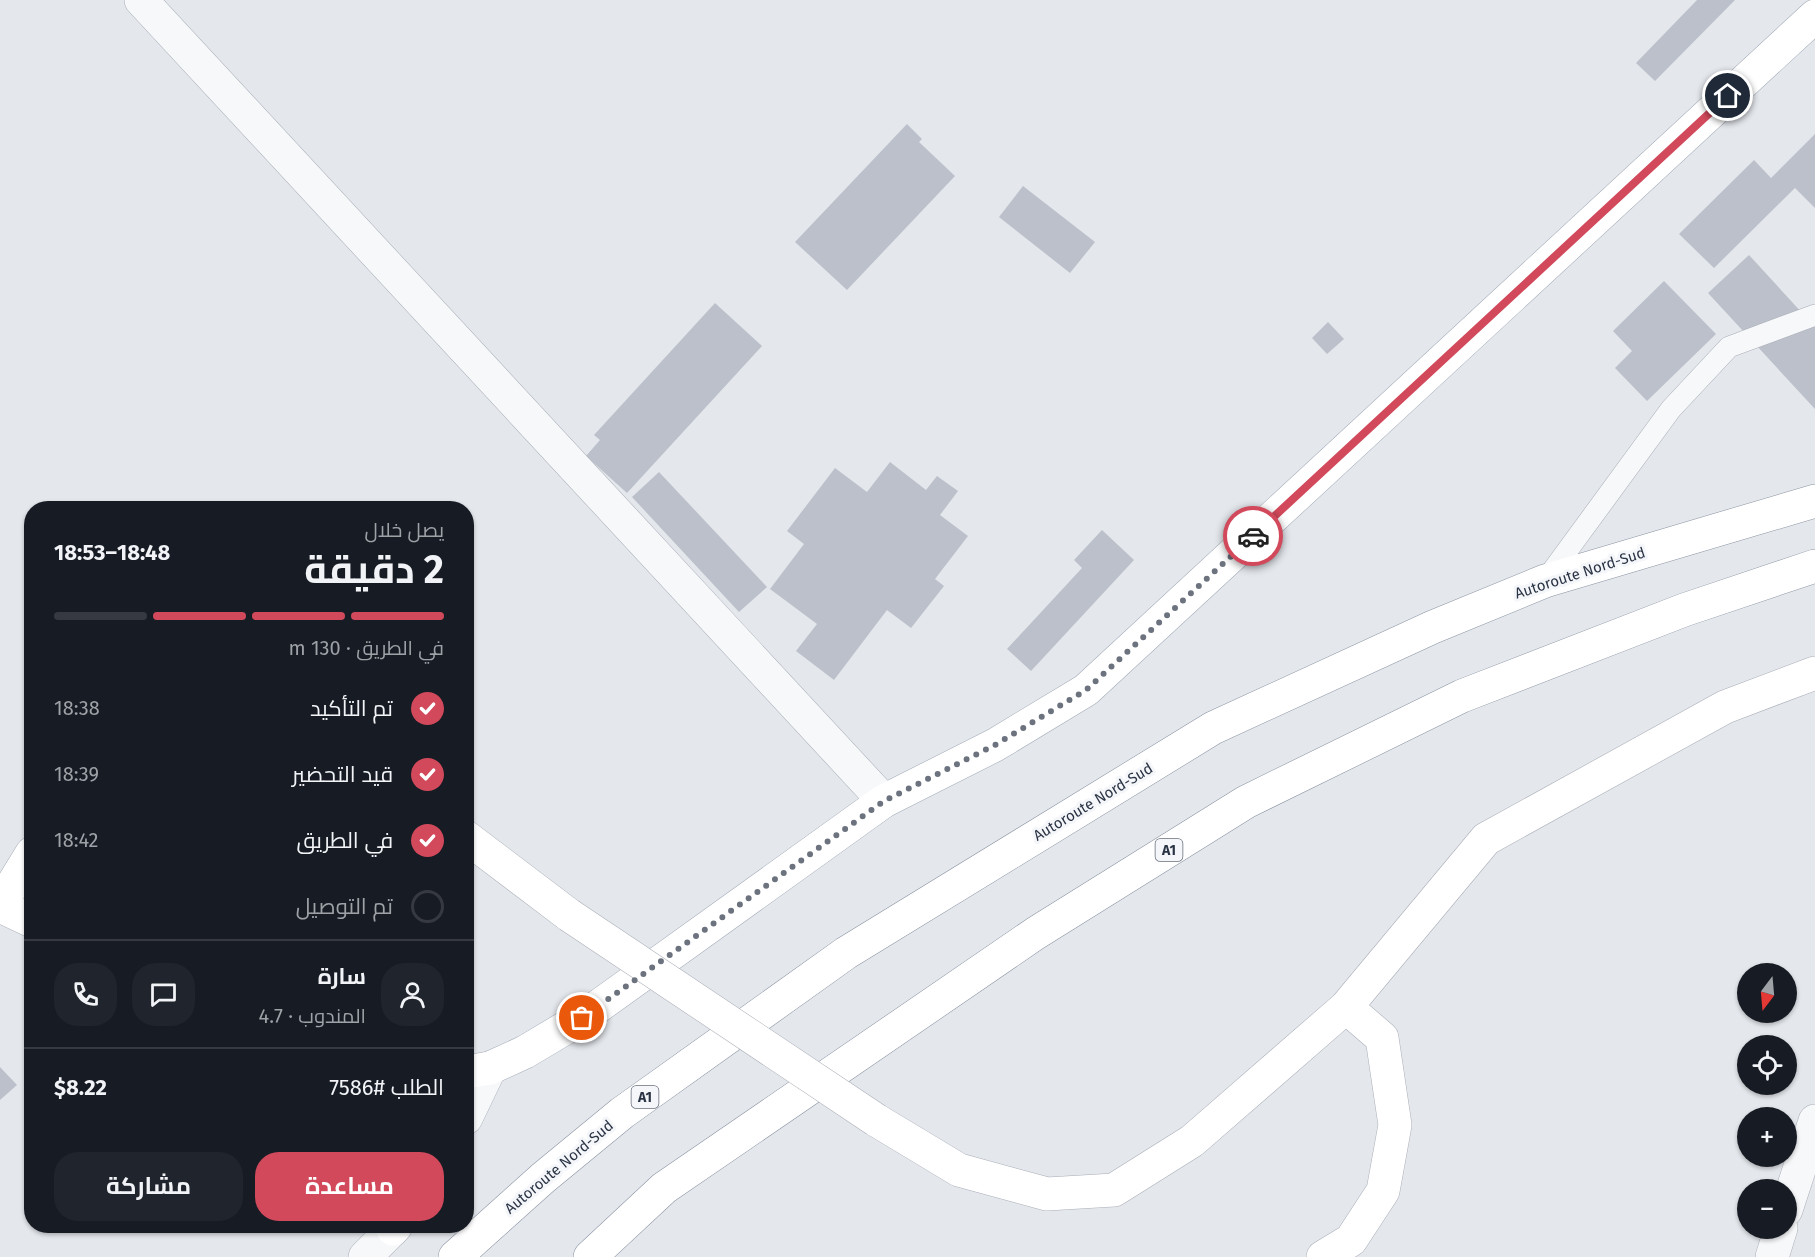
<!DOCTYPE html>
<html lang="ar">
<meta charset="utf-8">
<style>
body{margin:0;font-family:"Fira Sans",Cairo,sans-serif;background:#20242c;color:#f1f3f6;direction:rtl;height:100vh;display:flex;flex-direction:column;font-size:22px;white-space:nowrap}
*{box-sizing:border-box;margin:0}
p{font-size:20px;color:#9ea1a6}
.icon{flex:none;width:33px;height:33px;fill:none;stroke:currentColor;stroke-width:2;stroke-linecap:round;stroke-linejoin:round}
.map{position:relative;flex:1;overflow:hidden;direction:ltr}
.details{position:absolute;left:24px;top:501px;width:450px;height:732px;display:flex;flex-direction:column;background:#171b24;border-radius:24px;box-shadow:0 2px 4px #0004;direction:rtl}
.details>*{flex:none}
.needle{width:39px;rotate:196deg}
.buttons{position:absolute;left:1737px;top:963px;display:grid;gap:12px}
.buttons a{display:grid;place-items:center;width:60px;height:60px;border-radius:50%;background:#171b24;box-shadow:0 2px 4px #0004;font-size:30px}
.pin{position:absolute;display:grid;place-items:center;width:51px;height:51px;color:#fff;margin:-26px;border:3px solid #fff;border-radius:50%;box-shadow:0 2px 6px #0007}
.courier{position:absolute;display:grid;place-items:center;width:60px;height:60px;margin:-30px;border:4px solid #d1495b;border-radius:50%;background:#fff;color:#222;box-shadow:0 2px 8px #0007}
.summary em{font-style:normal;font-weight:700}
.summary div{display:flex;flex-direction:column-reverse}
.summary{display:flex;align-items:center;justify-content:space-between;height:102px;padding:0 30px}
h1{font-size:39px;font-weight:700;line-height:45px}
.bar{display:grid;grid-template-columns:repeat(4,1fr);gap:9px 6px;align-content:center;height:72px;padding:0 30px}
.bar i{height:8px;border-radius:4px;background:#363941}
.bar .active{background:#d1495b}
.bar p{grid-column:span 4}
.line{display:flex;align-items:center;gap:15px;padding:0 30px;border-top:2px solid #363941}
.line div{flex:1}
.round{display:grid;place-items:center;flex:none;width:63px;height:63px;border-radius:24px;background:#20242c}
ol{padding:0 30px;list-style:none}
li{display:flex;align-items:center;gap:18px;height:66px}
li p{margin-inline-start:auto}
li .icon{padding:6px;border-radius:50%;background:#d1495b;color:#fff;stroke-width:4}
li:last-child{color:#9ea1a6}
li i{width:33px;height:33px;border:3px solid #363941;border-radius:50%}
.cta{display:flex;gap:12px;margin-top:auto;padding:12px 30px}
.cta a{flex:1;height:69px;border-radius:24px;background:#d1495b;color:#fff;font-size:24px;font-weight:700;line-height:69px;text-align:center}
.cta a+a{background:#20242c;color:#f1f3f6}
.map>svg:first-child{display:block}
</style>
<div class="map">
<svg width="1815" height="1257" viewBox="0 0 1815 1257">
<rect width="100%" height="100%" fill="#e4e7ec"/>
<path fill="#bbc0ca" d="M1697,0H1735L1655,81L1636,63Z
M907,124L922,139L919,142L955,176L847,290L795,242Z
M1815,134V208L1795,188L1714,268L1679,234L1754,160L1771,178Z
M1023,186L1095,242L1070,273L999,217Z
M1749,255L1815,327V409L1708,293Z
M1664,281L1716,334L1647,401L1615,368L1632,351L1613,331Z
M715,303L762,346L627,493L586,456L600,440L594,435Z
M1328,322L1344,339L1327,354L1312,338Z
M890,462L926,490L937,476L958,491L940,515L968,536L935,579L944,586L911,628L887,610L834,680L796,651L817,624L770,589L804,544L787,531L835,468L867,492Z
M659,472L767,587L739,612L632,497Z
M1102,530L1134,560L1031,671L1007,649L1082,568L1074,560Z
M0,1067L17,1085L0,1100Z"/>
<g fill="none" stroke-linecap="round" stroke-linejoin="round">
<g stroke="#a9aeb7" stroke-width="22">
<path id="lane" d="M1545,581L1671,409L1729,347L1815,315"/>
</g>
<g stroke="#a9aeb7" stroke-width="34">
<path id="street" d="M141,0L884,801
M466,1118L490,1068
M1786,1210L1815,1121
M365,1257L396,1226
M1772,1257L1781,1228"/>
</g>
<g stroke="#a9aeb7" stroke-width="34">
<path id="secondary" d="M466,837L569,915
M0,905L32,853
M0,906L32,921
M466,1072L490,1068
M876,1120L959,1170L1047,1194L1114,1190L1192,1141L1346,1007L1486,839L1725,707L1815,673
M393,1229L394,1226
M1323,1257L1351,1240L1383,1191L1395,1125L1382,1038L1346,1007"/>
</g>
<g stroke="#a3abb8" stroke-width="34">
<path id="primary" d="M490,1068L525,1052L582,1018L884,801L995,745L1086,690L1815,16"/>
</g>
<g stroke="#8b94a3" stroke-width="34">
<path id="highway" d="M455,1257L543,1178L622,1113L846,953L1213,728L1433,627L1545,581L1815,501
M590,1257L664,1188L1036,933L1246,802L1462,696L1684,610L1815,566"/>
</g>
<use href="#lane" stroke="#f7f8fa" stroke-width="21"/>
<use href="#street" stroke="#f7f8fa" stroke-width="33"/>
<use href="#secondary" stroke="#fff" stroke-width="33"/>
<use href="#primary" stroke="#fff" stroke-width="33"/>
<use href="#highway" stroke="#fff" stroke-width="33"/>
<g stroke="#a9aeb7" stroke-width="34" stroke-linecap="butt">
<path id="secondary-bridge" d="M569,915L876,1120"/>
</g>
<use href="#secondary-bridge" stroke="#fff" stroke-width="33"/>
</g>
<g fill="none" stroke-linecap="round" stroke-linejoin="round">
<path stroke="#6c737f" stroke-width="6" stroke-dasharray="0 10.8" d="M582,1018L884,801L995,745L1086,690L1253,536"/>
<path stroke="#d1495b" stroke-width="8" d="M1253,536L1728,96"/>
</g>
<g text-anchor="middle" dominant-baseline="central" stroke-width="6" stroke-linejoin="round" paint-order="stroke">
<g fill="#f4f6f9" stroke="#676e7b" stroke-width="1.5">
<rect x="1155.5" y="839" width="27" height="22" rx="4.5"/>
<rect x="631.5" y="1086" width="27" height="22" rx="4.5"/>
</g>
<g font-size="14" font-weight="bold" fill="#2b3445">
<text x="1169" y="850">A1</text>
<text x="645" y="1097">A1</text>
</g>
<g font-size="15" fill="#2b3445" stroke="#f4f6f9">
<text transform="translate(1580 573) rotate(-18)">Autoroute Nord-Sud</text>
<text transform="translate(1093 802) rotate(-31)">Autoroute Nord-Sud</text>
<text transform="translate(559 1167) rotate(-40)">Autoroute Nord-Sud</text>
</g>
</g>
</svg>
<div class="buttons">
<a><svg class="needle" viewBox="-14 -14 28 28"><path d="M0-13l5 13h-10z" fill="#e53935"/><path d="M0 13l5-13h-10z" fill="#9ea1a6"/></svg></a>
<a><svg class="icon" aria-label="locate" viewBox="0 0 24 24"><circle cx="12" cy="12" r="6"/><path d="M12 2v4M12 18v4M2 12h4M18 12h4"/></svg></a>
<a>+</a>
<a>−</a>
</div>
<div class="pin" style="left:582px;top:1018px;background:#ea580c"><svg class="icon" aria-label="bag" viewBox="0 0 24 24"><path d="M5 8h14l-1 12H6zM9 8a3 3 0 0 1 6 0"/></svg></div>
<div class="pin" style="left:1728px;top:96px;background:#1f2937"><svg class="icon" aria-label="home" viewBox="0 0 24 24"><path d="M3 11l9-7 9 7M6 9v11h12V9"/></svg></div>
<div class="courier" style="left:1253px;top:536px"><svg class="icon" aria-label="car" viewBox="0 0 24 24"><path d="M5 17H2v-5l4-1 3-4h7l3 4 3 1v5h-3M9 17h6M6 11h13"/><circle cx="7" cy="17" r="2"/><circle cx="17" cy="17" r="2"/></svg></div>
<section class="details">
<div class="summary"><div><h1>2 دقيقة</h1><p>يصل خلال</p></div><em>18:48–18:53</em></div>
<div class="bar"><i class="active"></i><i class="active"></i><i class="active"></i><i></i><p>في الطريق · 130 m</p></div>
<ol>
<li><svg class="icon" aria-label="check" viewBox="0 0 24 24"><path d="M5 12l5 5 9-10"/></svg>تم التأكيد<p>18:38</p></li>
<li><svg class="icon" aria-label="check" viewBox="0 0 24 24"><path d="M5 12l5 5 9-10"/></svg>قيد التحضير<p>18:39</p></li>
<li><svg class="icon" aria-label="check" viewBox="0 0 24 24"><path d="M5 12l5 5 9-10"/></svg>في الطريق<p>18:42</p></li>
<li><i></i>تم التوصيل</li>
</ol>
<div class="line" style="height:108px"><a class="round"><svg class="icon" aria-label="person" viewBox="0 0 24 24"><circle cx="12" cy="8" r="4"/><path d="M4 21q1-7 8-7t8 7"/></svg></a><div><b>سارة</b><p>المندوب · 4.7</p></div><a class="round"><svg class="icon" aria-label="chat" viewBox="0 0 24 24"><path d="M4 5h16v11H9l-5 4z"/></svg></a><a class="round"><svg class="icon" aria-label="phone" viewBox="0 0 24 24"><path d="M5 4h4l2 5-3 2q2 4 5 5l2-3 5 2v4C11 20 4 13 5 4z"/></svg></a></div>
<div class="line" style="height:78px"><div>الطلب #7586</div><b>$8.22</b></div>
<div class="cta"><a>مساعدة</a><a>مشاركة</a></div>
</section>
</div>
